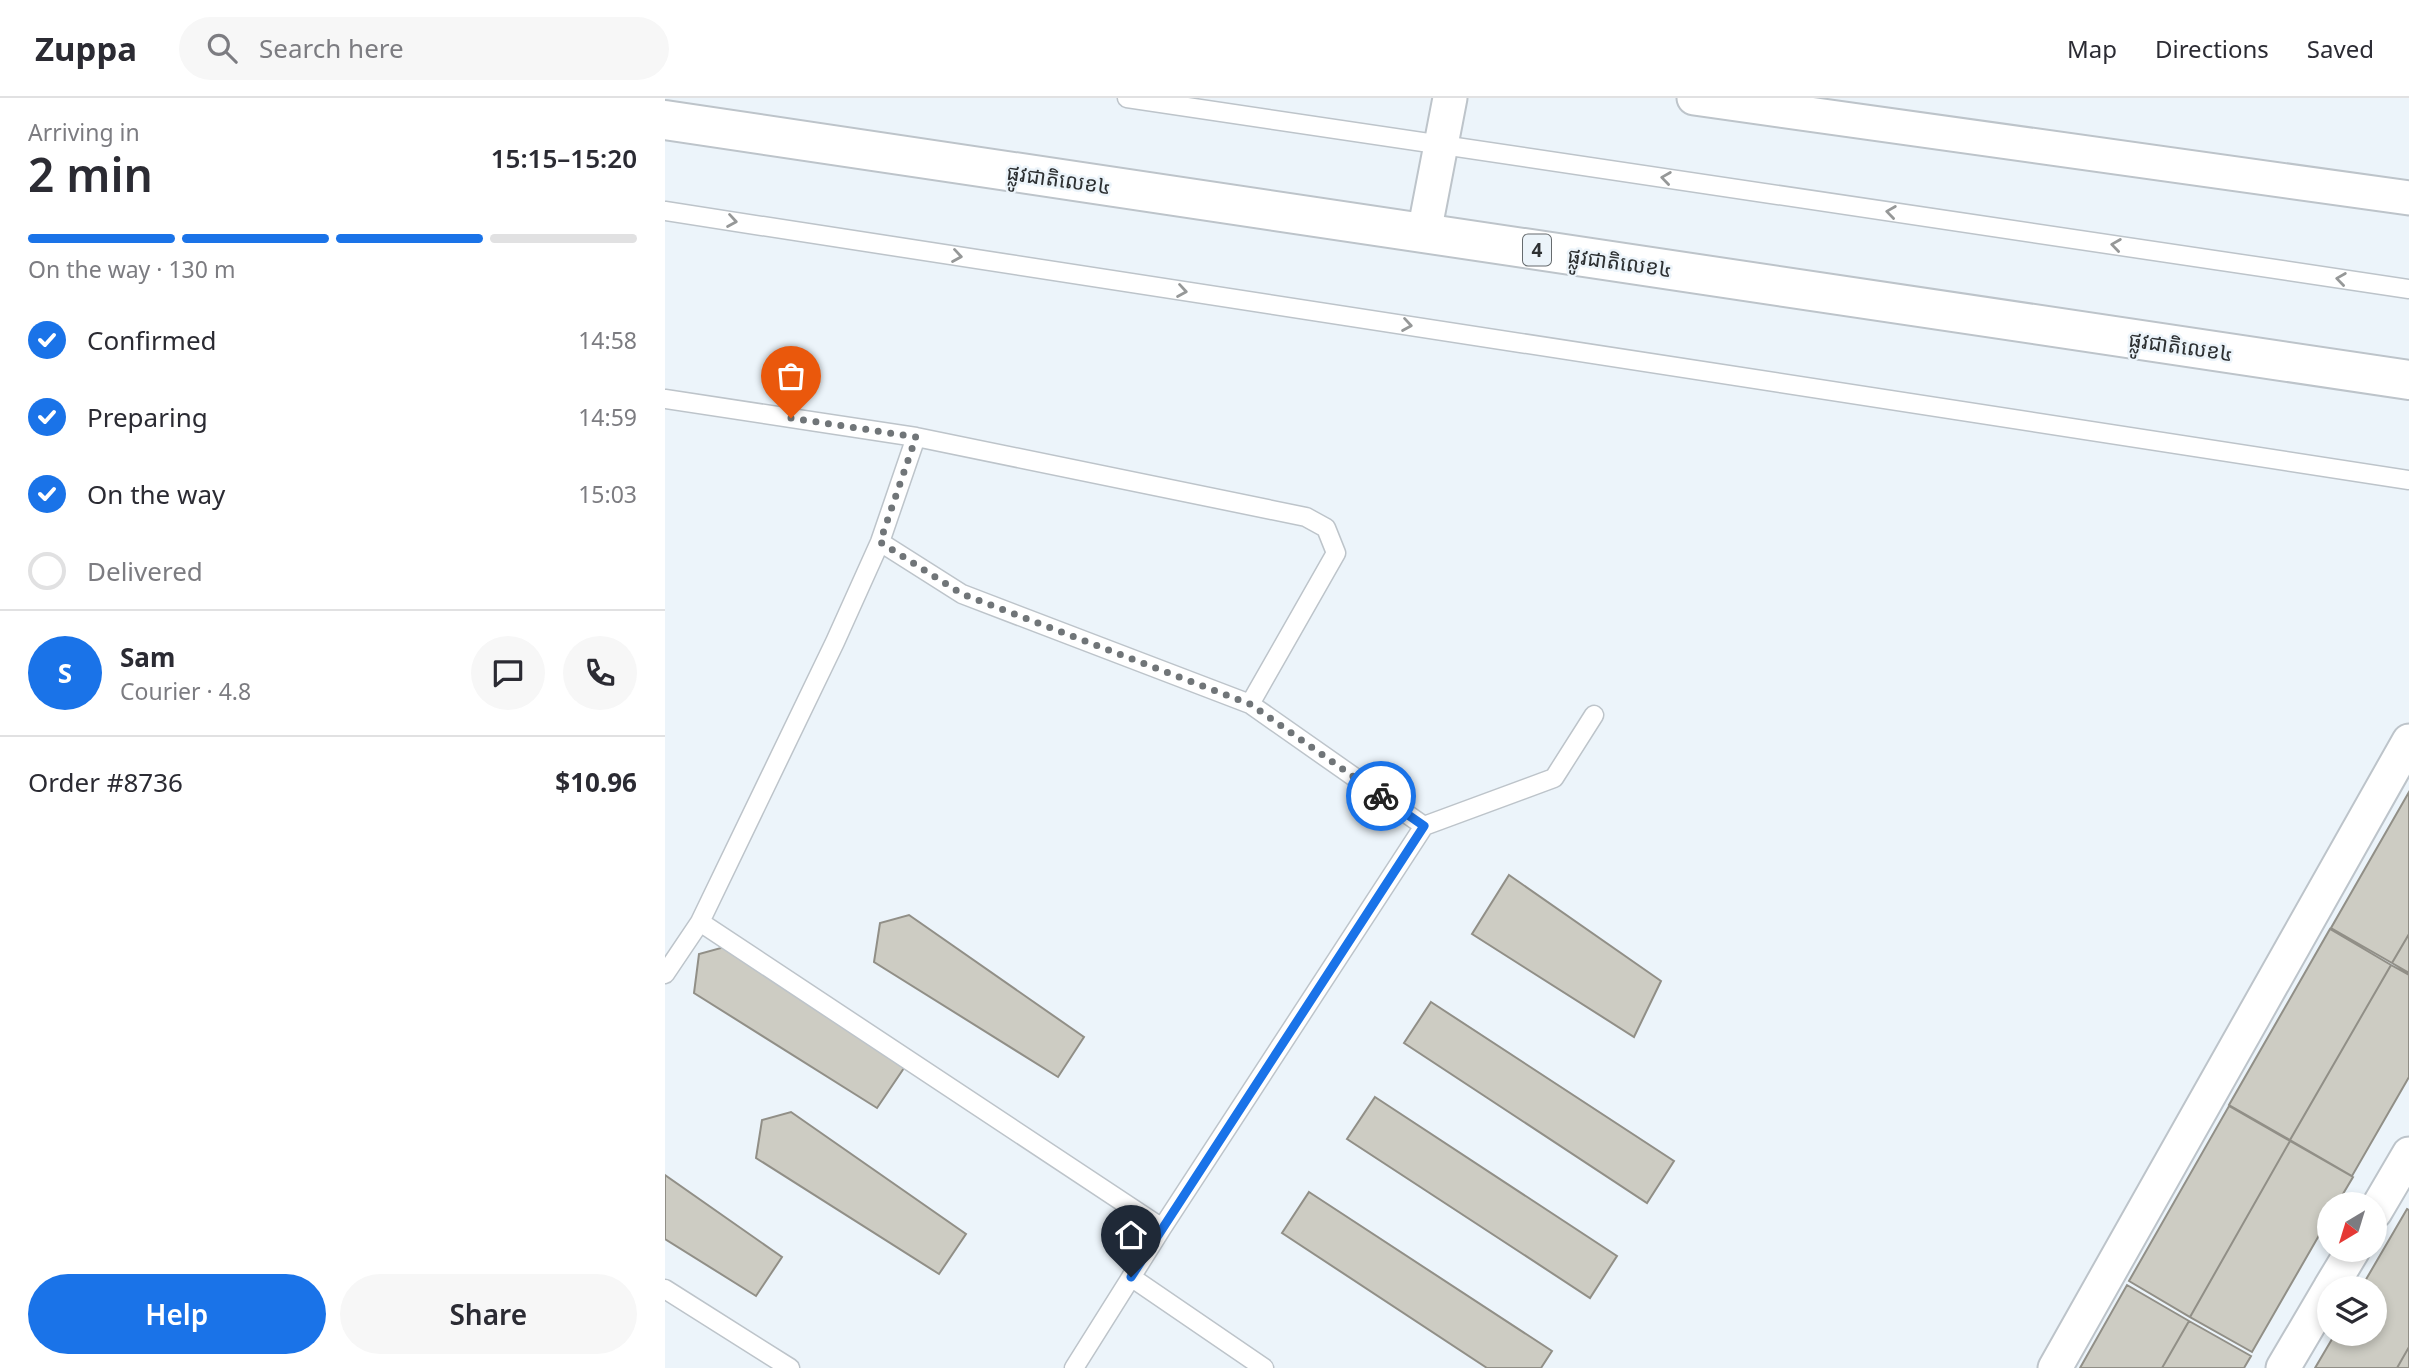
<!DOCTYPE html>
<meta charset="utf-8">
<style>
body{margin:0;font-family:"Noto Sans","Noto Sans Khmer",sans-serif;background:#f7f7f7;color:#2b2b33;height:100vh;display:flex;flex-direction:column;font-size:26px;white-space:nowrap}
*{box-sizing:border-box;margin:0}
p{font-size:23px;color:#7c7c81}
.icon{flex:none;width:38px;height:38px;fill:none;stroke:currentColor;stroke-width:2;stroke-linecap:round;stroke-linejoin:round}
.map{position:relative;flex:1;overflow:hidden}
.panel{display:flex;flex-direction:column;background:#fff;width:665px}
.panel>*{flex:none}
.needle{width:46px;rotate:218deg}
.buttons{position:absolute;left:1652px;top:1094px;display:grid;gap:14px}
.buttons a{display:grid;place-items:center;width:70px;height:70px;border-radius:50%;background:#fff;box-shadow:0 4px 10px #0003;font-size:35px}
.pin{position:absolute;display:grid;place-items:center;width:60px;height:60px;color:#fff;margin:-72px -30px;border-radius:50% 50% 50% 0;rotate:-45deg;box-shadow:0 0 7px #0007}
.pin .icon{rotate:45deg}
.courier{position:absolute;display:grid;place-items:center;width:70px;height:70px;margin:-35px;border:5px solid #1a73e8;border-radius:50%;background:#fff;color:#222;box-shadow:0 2px 9px #0007}
.overview em{font-style:normal;font-weight:600}
.overview div{display:flex;flex-direction:column-reverse}
.overview{display:flex;align-items:center;justify-content:space-between;height:119px;padding:0 28px}
h1{font-size:46px;font-weight:600;line-height:52px}
.bar{display:grid;grid-template-columns:repeat(4,1fr);gap:10px 7px;align-content:center;height:84px;padding:0 28px}
.bar i{height:9px;border-radius:5px;background:#e1e1e2}
.bar .current{background:#1a73e8}
.bar p{grid-column:span 4}
.line{display:flex;align-items:center;gap:18px;padding:0 28px;border-top:2px solid #e1e1e2}
.line div{flex:1}
.round{display:grid;place-items:center;flex:none;width:74px;height:74px;border-radius:37px;background:#f7f7f7}
ol{padding:0 28px;list-style:none}
li{display:flex;align-items:center;gap:21px;height:77px}
li p{margin-inline-start:auto}
li .icon{padding:7px;border-radius:50%;background:#1a73e8;color:#fff;stroke-width:4}
li:last-child{color:#7c7c81}
li i{width:38px;height:38px;border:4px solid #e1e1e2;border-radius:50%}
.cta{display:flex;gap:14px;margin-top:auto;padding:14px 28px}
.cta a{flex:1;height:80px;border-radius:42px;background:#1a73e8;color:#fff;font-size:28px;font-weight:600;line-height:80px;text-align:center}
.cta a+a{background:#f7f7f7;color:#2b2b33}
header{display:flex;align-items:center;gap:42px;box-sizing:border-box;height:98px;padding:0 35px;background:#fff;border-bottom:2px solid #e1e1e2}
header strong{font-size:33px}
nav{display:flex;gap:38px;margin-inline-start:auto;font-size:24px}
.search{width:490px;height:63px;background:#f7f7f7;display:flex;align-items:center;gap:18px;box-sizing:border-box;padding:0 24px;border-radius:38px;color:#7c7c81;font-size:26px}
main{display:flex;flex:1;min-height:0}
.map>svg:first-child{display:block}
</style>
<header>
<strong>Zuppa</strong>
<div class="search"><svg class="icon" aria-label="search" viewBox="0 0 24 24"><circle cx="10" cy="10" r="6"/><path d="M15 15l6 6"/></svg>Search here</div>
<nav><a>Map</a><a>Directions</a><a>Saved</a></nav>
</header>
<main>
<section class="panel">
<div class="overview"><div><h1>2 min</h1><p>Arriving in</p></div><em>15:15–15:20</em></div>
<div class="bar"><i class="current"></i><i class="current"></i><i class="current"></i><i></i><p>On the way · 130 m</p></div>
<ol>
<li><svg class="icon" aria-label="check" viewBox="0 0 24 24"><path d="M5 12l5 5 9-10"/></svg>Confirmed<p>14:58</p></li>
<li><svg class="icon" aria-label="check" viewBox="0 0 24 24"><path d="M5 12l5 5 9-10"/></svg>Preparing<p>14:59</p></li>
<li><svg class="icon" aria-label="check" viewBox="0 0 24 24"><path d="M5 12l5 5 9-10"/></svg>On the way<p>15:03</p></li>
<li><i></i>Delivered</li>
</ol>
<div class="line" style="height:126px"><b class="round" style="background:#1a73e8;color:#fff">S</b><div><b>Sam</b><p>Courier · 4.8</p></div><a class="round"><svg class="icon" aria-label="chat" viewBox="0 0 24 24"><path d="M4 5h16v11H9l-5 4z"/></svg></a><a class="round"><svg class="icon" aria-label="phone" viewBox="0 0 24 24"><path d="M5 4h4l2 5-3 2q2 4 5 5l2-3 5 2v4C11 20 4 13 5 4z"/></svg></a></div>
<div class="line" style="height:91px"><div>Order #8736</div><b>$10.96</b></div>
<div class="cta"><a>Help</a><a>Share</a></div>
</section>
<div class="map">
<svg width="1744" height="1270" viewBox="0 0 1744 1270">
<rect width="100%" height="100%" fill="#ecf4fa"/>
<path fill="#cdccc3" stroke="#918f87" stroke-width="2" d="M1744,694V836L1727,865L1666,830Z
M844,777L996,883L969,939L807,836Z
M244,817L419,939L393,979L209,864L215,825Z
M1665,831L1726,867L1625,1042L1564,1007Z
M1744,836V875L1727,865Z
M63,848L239,970L212,1010L29,895L34,856Z
M1726,867L1744,877V979L1687,1078L1625,1042Z
M766,904L1009,1063L982,1105L739,945Z
M710,999L952,1158L925,1200L682,1041Z
M1564,1008L1625,1043L1525,1219L1464,1183Z
M126,1014L301,1136L274,1176L91,1060L97,1022Z
M1625,1043L1688,1079L1672,1106H1664V1120L1587,1254L1525,1219Z
M0,1077L117,1159L91,1198L0,1141Z
M644,1094L887,1253L876,1270H822L617,1135Z
M1742,1111L1744,1112V1249L1732,1270H1650L1670,1236H1710V1190H1696Z
M1462,1187L1524,1223L1497,1270H1415Z
M1524,1223L1586,1258L1579,1270H1497Z
M1744,1249V1270H1732Z"/>
<g fill="none" stroke-linecap="round" stroke-linejoin="round">
<g stroke="#bdc4ca" stroke-width="21">
<path id="lane" d="M462,0L1744,191
M0,113L1744,382
M0,301L251,339L641,419L661,430L671,455L585,606
M215,444L297,496L585,606L759,728
M35,824L497,1130
M0,876L35,824L170,544L215,444L251,339
M466,1179L599,1270
M0,1191L125,1270
M409,1270L497,1130L759,728L889,680L929,617"/>
</g>
<g stroke="#bdc4ca" stroke-width="37">
<path id="street" d="M1029,0L1744,100
M759,135L785,0
M1710,1114L1744,1056
M1665,1190L1688,1152
M1390,1270L1744,643
M1618,1270L1664,1192"/>
</g>
<g stroke="#bdc4ca" stroke-width="42">
<path id="highway" d="M0,22L1744,282"/>
</g>
<use href="#lane" stroke="#fff" stroke-width="18"/>
<use href="#street" stroke="#fff" stroke-width="33"/>
<use href="#highway" stroke="#fff" stroke-width="38"/>
</g>
<defs><path id="oneway-chevron" d="M-2-3.5L2.5 0L-2 3.5" fill="none" stroke-width="1.6" stroke-linecap="round" stroke-linejoin="round" transform="scale(1.75)"/></defs>
<g stroke="#969898">
<use href="#oneway-chevron" transform="translate(1001 80) rotate(-172)"/>
<use href="#oneway-chevron" transform="translate(1226 114) rotate(-172)"/>
<use href="#oneway-chevron" transform="translate(67 123) rotate(9)"/>
<use href="#oneway-chevron" transform="translate(1451 147) rotate(-172)"/>
<use href="#oneway-chevron" transform="translate(292 158) rotate(9)"/>
<use href="#oneway-chevron" transform="translate(1676 181) rotate(-172)"/>
<use href="#oneway-chevron" transform="translate(517 193) rotate(9)"/>
<use href="#oneway-chevron" transform="translate(742 227) rotate(9)"/>
</g>
<g fill="none" stroke-linecap="round" stroke-linejoin="round">
<path stroke="#707578" stroke-width="7" stroke-dasharray="0 12.6" d="M126,320L251,339L215,444L297,496L585,606L716,698"/>
<path stroke="#1a73e8" stroke-width="9" d="M466,1179L759,728L716,698"/>
</g>
<g text-anchor="middle" dominant-baseline="central" stroke-width="5" stroke-linejoin="round" paint-order="stroke">
<rect fill="#ecf4fa" stroke="#666b6e" stroke-width="2" x="858" y="136.5" width="28" height="31" rx="5"/>
<g font-size="19" font-weight="bold" fill="#2d3032">
<text x="872" y="152">4</text>
</g>
<g font-size="21" fill="#2d3032" stroke="#ecf4fa">
<text transform="translate(394 81) rotate(8)">ផ្លូវជាតិលេខ៤</text>
<text transform="translate(955 164) rotate(8)">ផ្លូវជាតិលេខ៤</text>
<text transform="translate(1516 248) rotate(8)">ផ្លូវជាតិលេខ៤</text>
</g>
</g>
</svg>
<div class="buttons">
<a><svg class="needle" viewBox="-14 -14 28 28"><path d="M0-13l5 13h-10z" fill="#e53935"/><path d="M0 13l5-13h-10z" fill="#7c7c81"/></svg></a>
<a><svg class="icon" aria-label="layers" viewBox="0 0 24 24"><path d="M12 4l9 5-9 5-9-5zM3 14l9 5 9-5"/></svg></a>
</div>
<div class="pin" style="left:126px;top:320px;background:#ea580c"><svg class="icon" aria-label="bag" viewBox="0 0 24 24"><path d="M5 8h14l-1 12H6zM9 8a3 3 0 0 1 6 0"/></svg></div>
<div class="pin" style="left:466px;top:1179px;background:#1f2937"><svg class="icon" aria-label="home" viewBox="0 0 24 24"><path d="M3 11l9-7 9 7M6 9v11h12V9"/></svg></div>
<div class="courier" style="left:716px;top:698px"><svg class="icon" aria-label="bike" viewBox="0 0 24 24"><circle cx="6" cy="16" r="4"/><circle cx="18" cy="16" r="4"/><path d="M6 16l4-8h5l3 8M10 8l3 8H6M13 5h3"/></svg></div>
</div>
</main>
